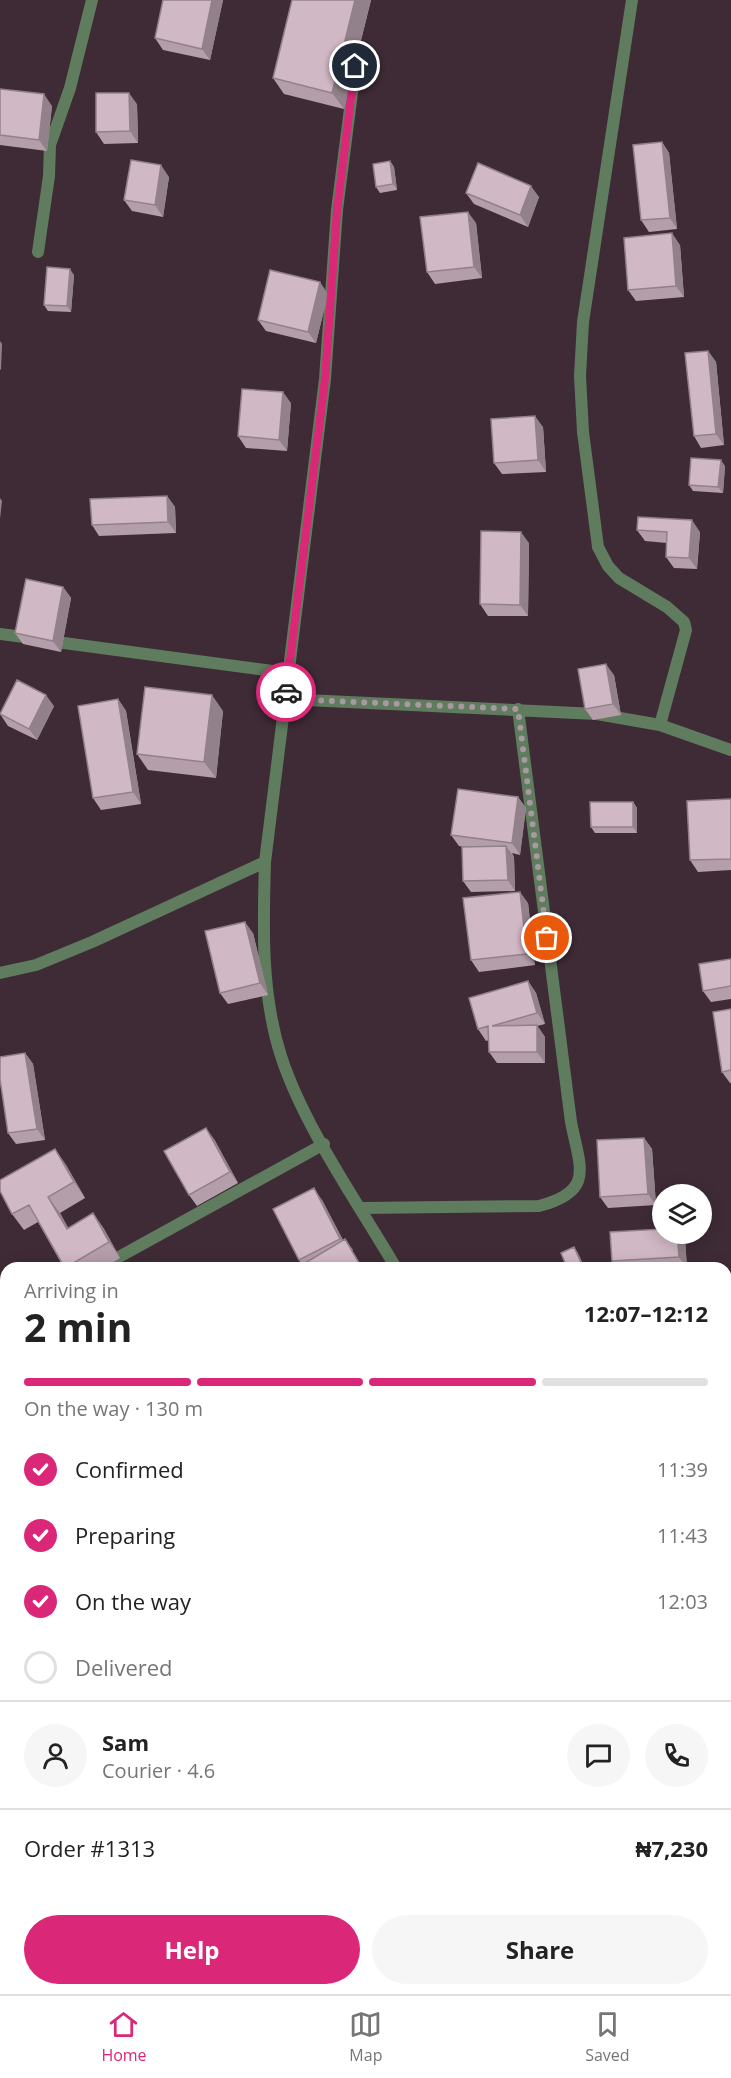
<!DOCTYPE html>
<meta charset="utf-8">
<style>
body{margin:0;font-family:"Open Sans",sans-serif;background:#f6f6f6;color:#222;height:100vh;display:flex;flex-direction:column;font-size:22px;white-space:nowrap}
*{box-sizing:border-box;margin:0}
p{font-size:20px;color:#767676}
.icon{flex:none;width:33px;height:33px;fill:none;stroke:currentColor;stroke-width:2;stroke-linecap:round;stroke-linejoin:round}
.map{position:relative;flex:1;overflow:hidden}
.side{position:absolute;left:0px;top:1262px;width:732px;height:734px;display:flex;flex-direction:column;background:#fff;border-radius:18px 18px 0 0;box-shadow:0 3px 15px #0003}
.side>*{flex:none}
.tools{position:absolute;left:652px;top:1184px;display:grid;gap:12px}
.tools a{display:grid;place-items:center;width:60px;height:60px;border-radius:50%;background:#fff;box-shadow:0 3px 15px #0003;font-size:30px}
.pin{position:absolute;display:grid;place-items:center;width:51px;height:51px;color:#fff;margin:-26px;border:3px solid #fff;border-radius:50%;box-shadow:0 2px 6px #0007}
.courier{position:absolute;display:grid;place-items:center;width:60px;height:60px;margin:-30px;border:4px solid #db2777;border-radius:50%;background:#fff;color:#222;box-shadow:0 2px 8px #0007}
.headline em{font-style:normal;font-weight:700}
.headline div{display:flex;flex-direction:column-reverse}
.headline{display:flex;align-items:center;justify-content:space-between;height:102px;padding:0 24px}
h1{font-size:39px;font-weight:700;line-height:45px}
.bar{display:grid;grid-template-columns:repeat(4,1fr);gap:9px 6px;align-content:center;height:72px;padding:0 24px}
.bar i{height:8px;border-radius:4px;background:#e0e0e0}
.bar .active{background:#db2777}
.bar p{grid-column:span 4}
.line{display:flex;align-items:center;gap:15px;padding:0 24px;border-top:2px solid #e0e0e0}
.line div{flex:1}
.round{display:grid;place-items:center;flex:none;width:63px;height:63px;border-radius:32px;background:#f6f6f6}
ol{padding:0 24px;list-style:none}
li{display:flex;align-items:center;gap:18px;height:66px}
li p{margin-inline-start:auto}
li .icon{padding:6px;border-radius:50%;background:#db2777;color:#fff;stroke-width:4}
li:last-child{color:#767676}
li i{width:33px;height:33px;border:3px solid #e0e0e0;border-radius:50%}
.button{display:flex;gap:12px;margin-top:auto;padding:12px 24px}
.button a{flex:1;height:69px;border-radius:36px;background:#db2777;color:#fff;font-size:24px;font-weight:700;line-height:69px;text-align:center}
.button a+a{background:#f6f6f6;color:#222}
.dock{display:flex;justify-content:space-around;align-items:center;height:84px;border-top:2px solid #e0e0e0;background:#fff;font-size:16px;color:#767676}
.dock a{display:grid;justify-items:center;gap:3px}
.dock .active{color:#db2777}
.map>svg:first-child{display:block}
</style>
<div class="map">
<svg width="731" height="1994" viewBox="0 0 731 1994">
<rect width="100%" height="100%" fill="#3e2b36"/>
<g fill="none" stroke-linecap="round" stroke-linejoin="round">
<path stroke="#607c5e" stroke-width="12" d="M632,0L583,322L580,376L583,432L598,547L608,566L619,578L667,607L684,622L686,630L660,725
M358,46L337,210L325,379L265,862C263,927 261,994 281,1056C304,1127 358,1203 396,1268
M38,252L49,176L50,145L70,88L92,0
M0,634L32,638
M49,641L288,673
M285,699L597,714L660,725L731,750
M0,973L36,965L92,942L265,862
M361,1208L539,1206C595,1191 580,1168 571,1122L518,709
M99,1268L324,1144
M0,1321L6,1318
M726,1827L731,1835
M0,1876L6,1869
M413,1994L423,1989"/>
</g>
<path fill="#b49ea9" d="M163,0H223L210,60L163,50L155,38Z
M292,0H371L344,109L284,94L273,78Z
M0,89L52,106L47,151L0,145Z
M137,104L138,143L104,144L96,132Z
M662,142L669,153L677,229L649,232L641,220Z
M390,161L394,167L397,190L380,193L376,187Z
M169,177L163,217L132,211L124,200Z
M466,193L539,197L528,227L474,204Z
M476,223L482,278L435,284L427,272Z
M680,245L684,297L636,301L628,290Z
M74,275L71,312L48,311L44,305Z
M328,294L316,343L266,331L258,320Z
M708,351L716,362L724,445L701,448L694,436Z
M291,403L287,451L246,448L238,436Z
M543,427L546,472L502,474L494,463Z
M725,466L723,493L693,491L689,485Z
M167,496L175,507L176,533L99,536L92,525Z
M637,530L700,532L697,569L674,568L666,557L667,543L645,541Z
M529,543L528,616H488L480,604Z
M63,587L71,598L61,652L23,644L15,633Z
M614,675L621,715L593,720L585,709Z
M118,699L126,711L141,804L101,810L93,798Z
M54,706L37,740L8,726L0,714Z
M223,711L216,778L148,770L137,754Z
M518,797L526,808L520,855L512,853L514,857L515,891L471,892L463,881L464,847L459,846L451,835Z
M731,799V870L698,872L690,860Z
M633,802L637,808V833H595L591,827Z
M528,903L535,965L479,972L471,960Z
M253,933L268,995L228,1004L220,993Z
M731,959V999L711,1002L703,991Z
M528,981L536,993L545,1024L537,1026L545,1037V1063H497L489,1052V1040L486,1041L478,1029Z
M731,1009V1083H730L722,1072Z
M25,1053L33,1064L45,1140L16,1144L8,1133Z
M644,1138L652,1149L656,1205L608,1208L600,1197Z
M214,1139L238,1183L197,1206L189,1195Z
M55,1149L66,1165L85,1198L60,1213L68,1228L93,1213L104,1229L120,1258L104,1268H64L38,1222L24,1230L12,1214Z
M322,1200L343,1240L345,1239L353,1250L302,1265L299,1260Z
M663,1233H680L685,1239L687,1268H616L612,1261Z"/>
<path fill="#92818a" d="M212,0H223L210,60L202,49Z
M355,0H371L344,109L332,93Z
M129,93L137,104L138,143L130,131Z
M44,94L52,106L47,151L39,140Z
M662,142L669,153L677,229L670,218Z
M390,161L394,167L397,190L393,184Z
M161,165L169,177L163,217L155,205Z
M531,186L539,197L528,227L520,215Z
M468,212L476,223L482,278L474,267Z
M672,233L680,245L684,297L676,286Z
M70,269L74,275L71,312L67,306Z
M320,282L328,294L316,343L308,332Z
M0,341L2,344L1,370L0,369Z
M708,351L716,362L724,445L716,434Z
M283,392L291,403L287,451L279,440Z
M535,416L543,427L546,472L538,460Z
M721,460L725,466L723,493L718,487Z
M167,496L175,507L176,533L168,522Z
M0,498L2,501L0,519Z
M692,520L700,532L697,569L689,558Z
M521,532L529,543L528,616L520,605Z
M63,587L71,598L61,652L53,641Z
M606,664L614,675L621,715L613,704Z
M46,695L54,706L37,740L29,729Z
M212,695L223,711L216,778L204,762Z
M118,699L126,711L141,804L133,792Z
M518,797L526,808L520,855L512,843Z
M633,802L637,808V833L633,827Z
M506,846L514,857L515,891L508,880Z
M520,892L528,903L535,965L527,954Z
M245,922L253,933L268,995L260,983Z
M528,981L536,993L545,1024L537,1013Z
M537,1025L545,1037V1063L537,1052Z
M25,1053L33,1064L45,1140L37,1129Z
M206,1128L214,1139L238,1183L230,1172Z
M644,1138L652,1149L656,1205L648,1194Z
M55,1149L66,1165L85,1198L74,1182Z
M314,1188L322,1200L348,1250L340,1239Z
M48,1197L60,1213L78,1245L67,1229Z
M93,1213L104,1229L120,1258L109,1242Z
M677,1233H680L685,1239L687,1268L679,1257Z
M574,1247L578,1253L585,1268L583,1267Z"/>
<path fill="#d1b8c5" stroke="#92818a" stroke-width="1.5" d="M163,0H212L202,49L155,38Z
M292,0H355L332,93L273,78Z
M0,89L44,94L39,140L0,135Z
M96,93H129L130,131L96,132Z
M662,142L670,218L641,220L633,145Z
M131,160L161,165L155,205L124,200Z
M390,161L393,184L376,187L373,164Z
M478,163L531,186L520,215L466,193Z
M468,212L474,267L427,272L420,217Z
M672,233L676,286L628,290L624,238Z
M47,267L70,269L67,306L44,305Z
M270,270L320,282L308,332L258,320Z
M708,351L716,434L694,436L685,353Z
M242,389L283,392L279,440L238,436Z
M535,416L538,460L494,463L491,419Z
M691,458L721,460L718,487L689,485Z
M167,496L168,522L92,525L90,499Z
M638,517L692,520L689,558L666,557L667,532L637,530Z
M481,531L521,532L520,605L480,604Z
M26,579L63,587L53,641L15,633Z
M606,664L613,704L585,709L578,669Z
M17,680L46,695L29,729L0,714Z
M145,687L212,695L204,762L137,754Z
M118,699L133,792L93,798L78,706Z
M458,789L518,797L512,843L451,835Z
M731,799V859L690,860L687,801Z
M590,802H633V827H591Z
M506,846L508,880L463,881L462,847Z
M520,892L527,954L471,960L463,898Z
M245,922L260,983L220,993L205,931Z
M731,959V986L703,991L699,964Z
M528,981L537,1013L492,1026L537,1025V1052H489L488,1026L478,1029L469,998Z
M731,1009V1070L722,1072L713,1012Z
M25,1053L37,1129L8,1133L0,1079V1057Z
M206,1128L230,1172L189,1195L164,1151Z
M644,1138L648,1194L600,1197L597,1140Z
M55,1149L74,1182L48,1197L67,1229L93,1213L109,1242L65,1268L29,1205L12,1214L0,1191V1180Z
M314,1188L340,1239L299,1260L273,1209Z
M663,1229V1233H677L679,1257L612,1261L610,1232Z
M345,1239L362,1268H300V1266Z
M574,1247L583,1267V1268H567L561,1253Z
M726,1868L731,1875V1931L726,1924Z
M731,1942V1988L726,1981V1945Z
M82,1989H83L89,1994H78Z
M465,1989H495L498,1994H467Z"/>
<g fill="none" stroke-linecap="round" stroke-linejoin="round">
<path stroke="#a899a1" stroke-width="6" stroke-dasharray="0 10.8" d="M286,692L285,699L518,709L547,938"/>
<path stroke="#db2777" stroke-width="8" d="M286,692L325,379L337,210L355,66"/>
</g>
</svg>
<div class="tools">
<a><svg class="icon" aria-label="layers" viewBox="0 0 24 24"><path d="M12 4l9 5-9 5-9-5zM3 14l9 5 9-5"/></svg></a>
</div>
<div class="pin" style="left:547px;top:938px;background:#ea580c"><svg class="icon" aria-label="bag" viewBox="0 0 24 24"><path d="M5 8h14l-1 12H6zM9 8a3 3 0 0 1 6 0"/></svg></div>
<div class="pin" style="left:355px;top:66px;background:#1f2937"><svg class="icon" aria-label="home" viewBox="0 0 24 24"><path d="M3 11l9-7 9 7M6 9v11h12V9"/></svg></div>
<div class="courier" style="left:286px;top:692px"><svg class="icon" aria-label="car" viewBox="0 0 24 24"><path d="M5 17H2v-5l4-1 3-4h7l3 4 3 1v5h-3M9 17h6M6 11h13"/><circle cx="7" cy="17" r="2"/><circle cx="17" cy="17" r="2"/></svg></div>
<section class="side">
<div class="headline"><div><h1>2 min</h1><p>Arriving in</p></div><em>12:07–12:12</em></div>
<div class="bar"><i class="active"></i><i class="active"></i><i class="active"></i><i></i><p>On the way · 130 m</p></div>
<ol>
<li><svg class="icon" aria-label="check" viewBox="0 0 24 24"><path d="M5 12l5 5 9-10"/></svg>Confirmed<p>11:39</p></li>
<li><svg class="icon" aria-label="check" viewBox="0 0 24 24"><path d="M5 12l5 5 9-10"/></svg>Preparing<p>11:43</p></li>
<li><svg class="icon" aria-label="check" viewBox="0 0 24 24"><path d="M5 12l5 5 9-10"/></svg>On the way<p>12:03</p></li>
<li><i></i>Delivered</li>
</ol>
<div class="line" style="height:108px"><a class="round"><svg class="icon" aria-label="person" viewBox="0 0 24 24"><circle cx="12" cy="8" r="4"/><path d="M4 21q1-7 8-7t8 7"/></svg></a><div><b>Sam</b><p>Courier · 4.6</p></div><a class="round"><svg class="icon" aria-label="chat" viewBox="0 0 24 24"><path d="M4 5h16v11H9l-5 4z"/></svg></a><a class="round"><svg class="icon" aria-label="phone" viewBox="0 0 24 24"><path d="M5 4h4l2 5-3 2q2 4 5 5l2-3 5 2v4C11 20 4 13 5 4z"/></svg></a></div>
<div class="line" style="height:78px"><div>Order #1313</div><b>₦7,230</b></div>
<div class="button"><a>Help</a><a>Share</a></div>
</section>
</div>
<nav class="dock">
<a class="active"><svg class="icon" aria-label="home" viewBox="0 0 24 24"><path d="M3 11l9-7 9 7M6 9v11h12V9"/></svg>Home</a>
<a><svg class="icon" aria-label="map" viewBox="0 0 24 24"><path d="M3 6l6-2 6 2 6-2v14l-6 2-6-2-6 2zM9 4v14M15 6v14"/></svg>Map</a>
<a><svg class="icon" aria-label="saved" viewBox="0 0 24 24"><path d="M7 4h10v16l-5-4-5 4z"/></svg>Saved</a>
</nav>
